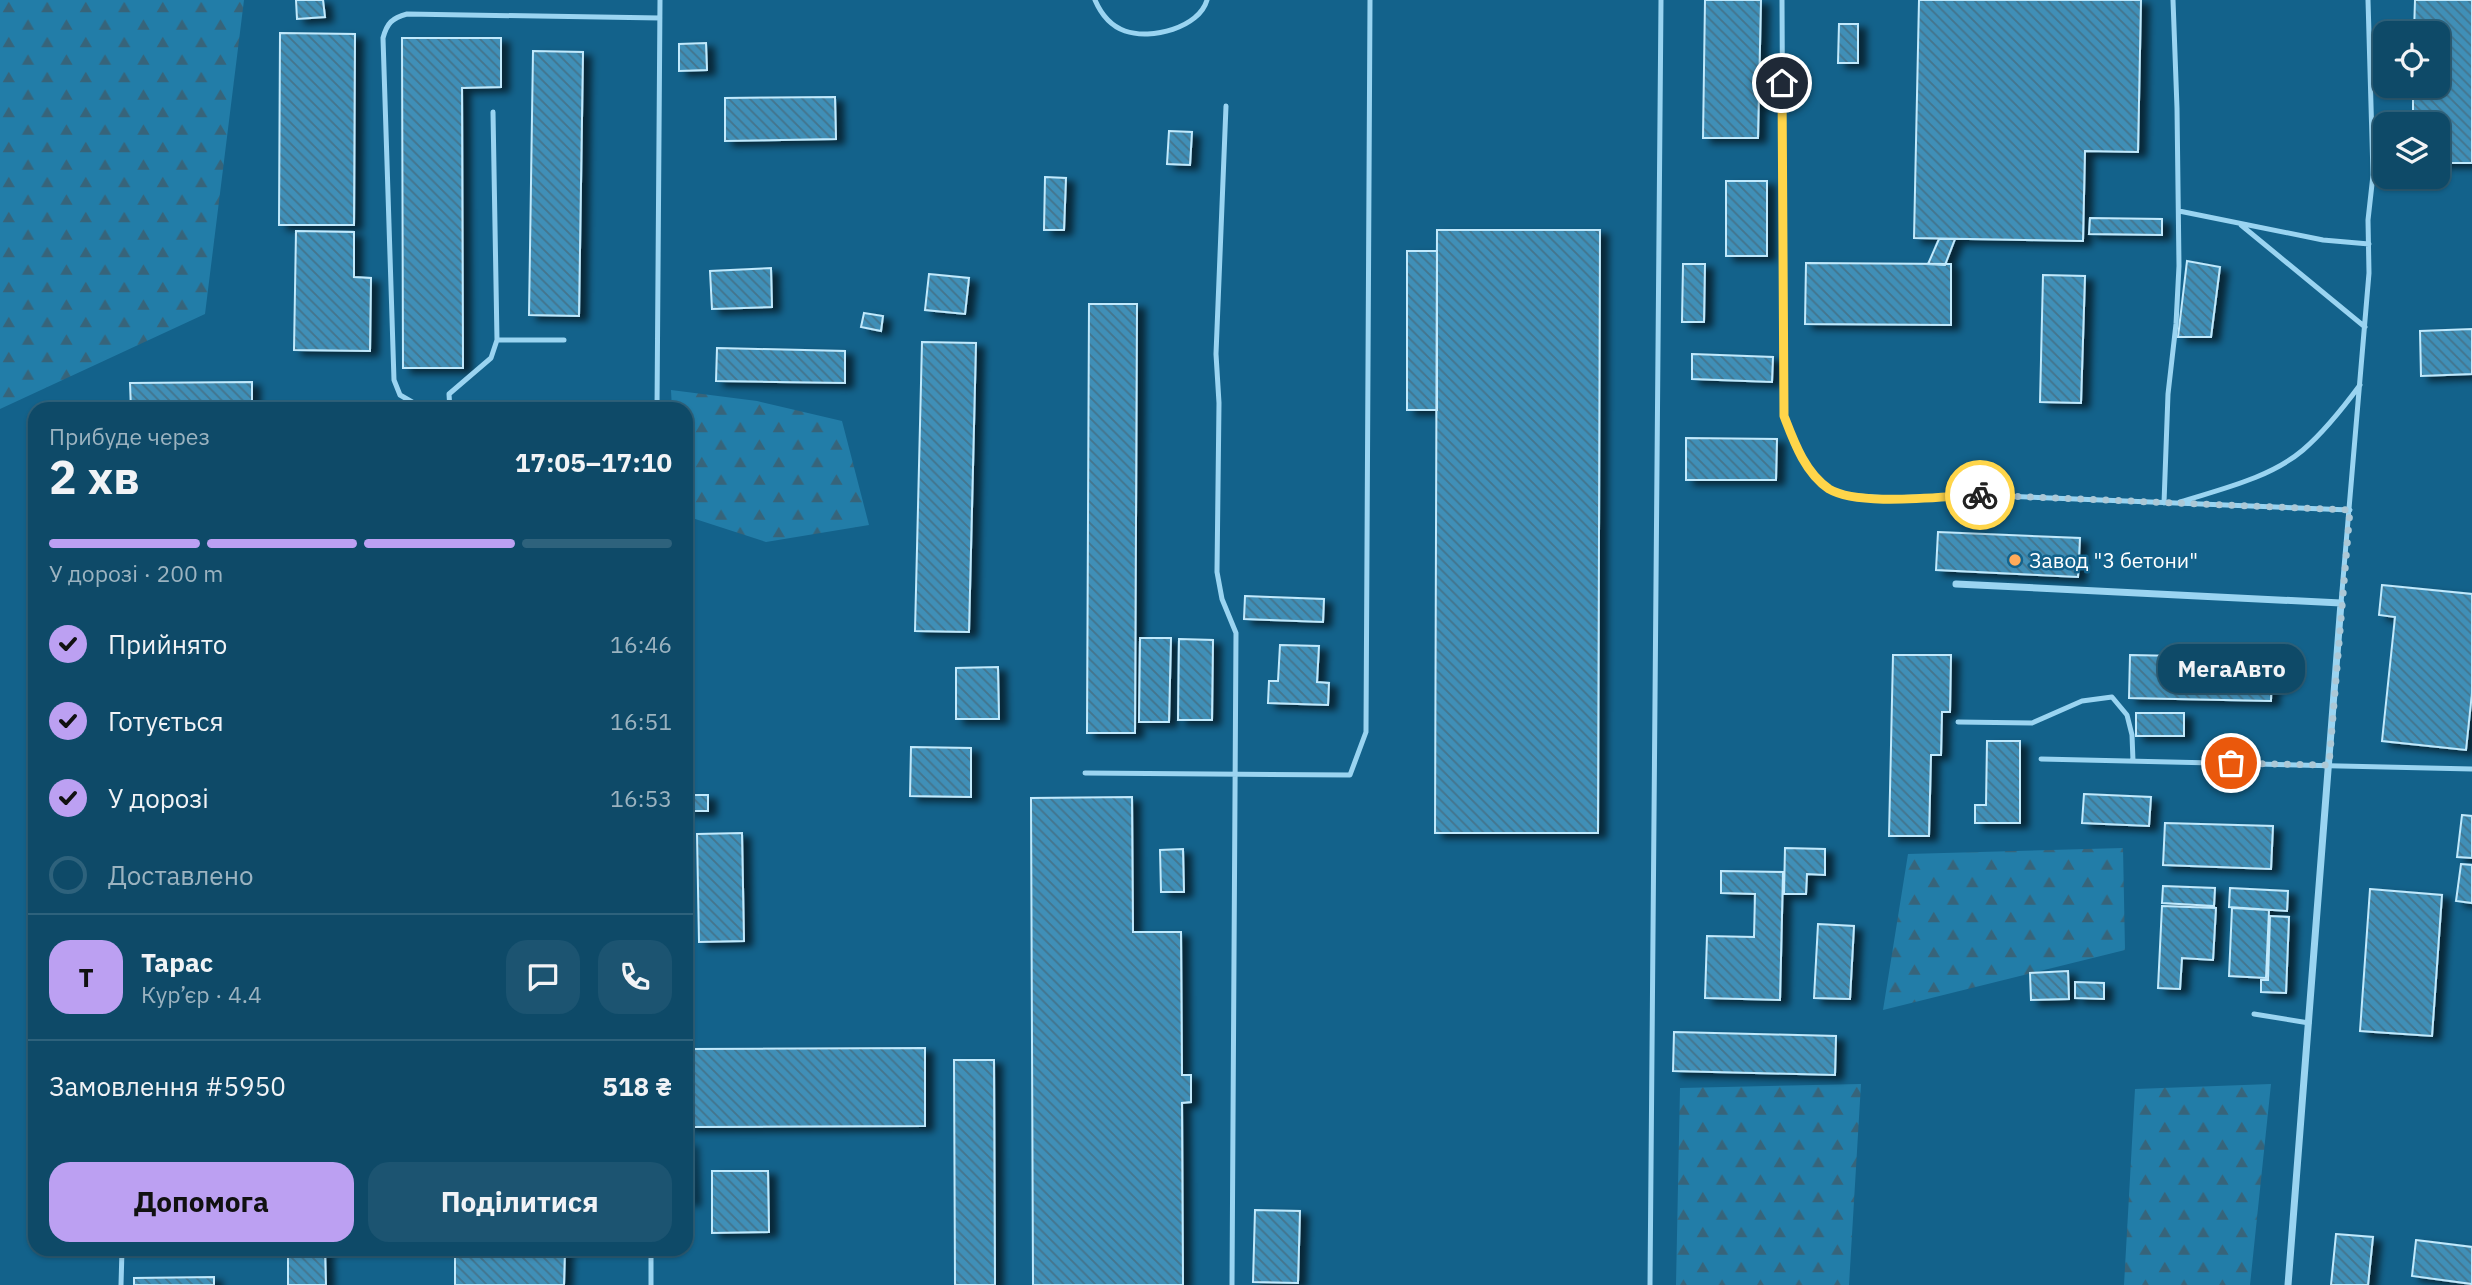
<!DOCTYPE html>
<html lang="uk">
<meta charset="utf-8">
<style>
body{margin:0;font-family:"IBM Plex Sans",sans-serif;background:#1c5471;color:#f1f3f6;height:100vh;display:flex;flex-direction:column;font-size:26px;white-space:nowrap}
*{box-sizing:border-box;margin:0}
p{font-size:23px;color:#9bb3c0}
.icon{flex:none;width:38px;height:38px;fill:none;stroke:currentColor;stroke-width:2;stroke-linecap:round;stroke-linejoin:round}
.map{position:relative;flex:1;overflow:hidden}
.side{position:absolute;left:28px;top:402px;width:665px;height:854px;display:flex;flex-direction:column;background:#0e4a68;border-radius:21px;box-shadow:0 2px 5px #0004,0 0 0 2px #2e627c}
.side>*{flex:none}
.controls{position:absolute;left:2373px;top:21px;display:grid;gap:14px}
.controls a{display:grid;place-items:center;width:77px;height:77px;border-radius:14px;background:#0e4a68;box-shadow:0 2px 5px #0004,0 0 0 2px #2e627c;font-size:35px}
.pin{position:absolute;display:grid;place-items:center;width:60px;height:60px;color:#fff;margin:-30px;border:4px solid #fff;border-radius:50%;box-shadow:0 2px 7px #0007}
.courier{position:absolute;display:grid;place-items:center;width:70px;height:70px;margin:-35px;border:5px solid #ffd54a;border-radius:50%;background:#fff;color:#222;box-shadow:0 2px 9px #0007}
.bubble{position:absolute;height:49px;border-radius:21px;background:#0e4a68;box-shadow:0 2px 5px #0004,0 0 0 2px #2e627c;font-size:23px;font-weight:700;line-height:49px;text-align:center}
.headline em{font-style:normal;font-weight:700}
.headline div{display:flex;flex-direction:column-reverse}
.headline{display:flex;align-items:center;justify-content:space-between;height:119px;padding:0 21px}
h1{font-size:46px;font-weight:700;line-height:52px}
.bar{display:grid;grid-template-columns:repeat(4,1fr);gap:10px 7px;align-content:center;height:84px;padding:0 21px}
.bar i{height:9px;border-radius:5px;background:#2e627c}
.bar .on{background:#bca0f2}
.bar p{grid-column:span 4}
.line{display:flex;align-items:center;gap:18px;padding:0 21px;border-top:2px solid #2e627c}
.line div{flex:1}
.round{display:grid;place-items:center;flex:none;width:74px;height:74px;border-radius:21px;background:#1c5471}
ol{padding:0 21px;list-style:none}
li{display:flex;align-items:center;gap:21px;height:77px}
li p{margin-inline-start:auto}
li .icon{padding:7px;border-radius:50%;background:#bca0f2;color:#111;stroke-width:4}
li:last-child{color:#9bb3c0}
li i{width:38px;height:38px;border:4px solid #2e627c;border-radius:50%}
.action{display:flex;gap:14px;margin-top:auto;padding:14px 21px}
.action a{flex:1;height:80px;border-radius:21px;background:#bca0f2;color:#111;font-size:28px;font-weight:700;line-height:80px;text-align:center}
.action a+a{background:#1c5471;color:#f1f3f6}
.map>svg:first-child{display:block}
</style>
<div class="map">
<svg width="2472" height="1285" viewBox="0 0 2472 1285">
<defs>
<pattern id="forest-firs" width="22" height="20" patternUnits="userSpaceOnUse" patternTransform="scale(1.75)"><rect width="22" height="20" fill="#227da8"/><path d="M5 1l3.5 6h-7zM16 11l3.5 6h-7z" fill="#37647a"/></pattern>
<pattern id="building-back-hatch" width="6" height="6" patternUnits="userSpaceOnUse" patternTransform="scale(1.75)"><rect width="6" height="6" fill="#3f8fb7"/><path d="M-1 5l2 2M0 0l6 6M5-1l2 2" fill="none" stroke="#44748c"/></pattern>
<filter id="shadow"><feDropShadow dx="8" dy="4.5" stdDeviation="3.5" flood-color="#0009"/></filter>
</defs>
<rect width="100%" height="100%" fill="#13628b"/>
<path fill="url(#forest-firs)" d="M0,0H244L205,314L0,409Z
M671,390L757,401L842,421L869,525L766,542L686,516V410L672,409Z
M2123,848L2125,950L1883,1010L1908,854Z
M1861,1084L1849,1285H1676L1680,1088Z
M2271,1084L2250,1285H2124L2135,1089Z"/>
<path fill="url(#building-back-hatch)" stroke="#c1e9fc" stroke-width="2" filter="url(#shadow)" d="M296,0H323L325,17L297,19Z
M1705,0H1761L1758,138H1703Z
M1919,0H2141L2138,152L2085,151L2083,241L1914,238Z
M2415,0H2472V163H2438V124H2413V86H2438V33H2414Z
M1839,24H1858V63H1838Z
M280,33L355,34L354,225H279Z
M402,38H501V87L462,88L463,368H403Z
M706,43L707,70L679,71V44Z
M533,51L583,52L579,316L529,315Z
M835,97L836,139L725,141V98Z
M1169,131L1192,132L1190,165L1167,164Z
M1045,177L1066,178L1064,230H1044Z
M1726,181H1767V256H1726Z
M2090,218L2162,219V235L2089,234Z
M1437,230H1600L1598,833H1435Z
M296,231L354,232V277L371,278L370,351L294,350Z
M1939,239H1955L1945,265L1928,264Z
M1407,251H1437V410H1407Z
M2187,261L2220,267L2211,337H2178Z
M1806,263L1951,264V325L1805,324Z
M1683,264H1705L1704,322H1682Z
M771,268L772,307L712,309L710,271Z
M929,274L969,278L965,314L925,310Z
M2043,275L2085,276L2081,403L2040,402Z
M1089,304H1137L1135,733H1087Z
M864,313L883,316L881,331L861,327Z
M2472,329V374L2421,376L2420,331Z
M922,342L976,343L969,632L915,631Z
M717,348L845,351V383L716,381Z
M1692,354L1773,357L1772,382L1692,379Z
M252,382V410H131L130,383Z
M1686,438L1777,439L1776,480H1686Z
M1938,532L2080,538L2078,577L1936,570Z
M2382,585L2472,594V693L2466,750L2382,741L2395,617L2379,615Z
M1245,596L1324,599L1323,622L1244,619Z
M1140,638H1171L1169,722H1139Z
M1179,639L1213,640L1212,720H1178Z
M1280,645L1319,646L1317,682L1329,683L1328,705L1268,703L1269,681H1278Z
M1893,655H1951L1950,712H1942L1941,755H1931L1929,836H1889Z
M2130,655L2272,658L2271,701L2129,698Z
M998,667L999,719H956V668Z
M2136,713H2184V736H2136Z
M1987,741H2020V823H1975V805H1986Z
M911,747L971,748V797L910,796Z
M2084,794L2151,797L2149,826L2082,823Z
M686,795H708V811H686Z
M1132,797L1133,932H1181L1182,1075H1191V1102L1182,1103L1183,1285H1033L1031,798Z
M2462,815L2472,816V858L2457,857Z
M2165,823L2273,826L2271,869L2163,865Z
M742,833L744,941L699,942L697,834Z
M1785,848L1825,849V875L1807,874L1806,894H1784Z
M1183,849L1184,892H1161L1160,850Z
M2461,864L2472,865V903L2456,901Z
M1721,871L1783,872L1780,1000L1705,998L1707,936L1754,937L1755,894L1721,893Z
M2163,886L2215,888L2214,906L2162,903Z
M2230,888L2288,891L2287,911L2229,907Z
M2370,889L2442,895L2432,1036L2360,1031Z
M2162,906L2216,908L2213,960L2182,958L2180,989L2158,988Z
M2232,908L2269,910L2266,978L2229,976Z
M2270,916L2289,917L2286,993L2261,992V980H2268Z
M1818,924L1854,926L1850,999L1814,998Z
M2068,971L2069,999L2031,1000L2030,973Z
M2075,982L2104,983V999L2075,998Z
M1674,1032L1836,1036L1835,1075L1673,1071Z
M925,1048V1126L686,1127V1049Z
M954,1060H994L995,1285H955Z
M686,1142H689L692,1201H686Z
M712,1171H768L769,1232L712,1233Z
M1255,1210L1300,1211L1298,1283L1253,1282Z
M2336,1234L2373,1237L2368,1285H2331Z
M2416,1240L2472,1247V1284L2412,1276Z
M288,1250H325L326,1285H288Z
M455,1250H565L564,1285H455Z
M214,1277V1285H134V1278Z"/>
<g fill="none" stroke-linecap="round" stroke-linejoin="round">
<path stroke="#9ad4f1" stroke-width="5" d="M1095,0C1101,14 1111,26 1125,31C1151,40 1199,28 1207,0
M1782,0L1784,417L1795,447L1807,466L1827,487L1842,495L1889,498L1978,495L2350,510
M1226,106L1216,354L1219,403L1217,572L1222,599L1236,633L1232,1285
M2179,211L2323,240L2369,244
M2241,225L2365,327
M497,340H564
M426,410L400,395L394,380L383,38C387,23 392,18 407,14L660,18
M450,410L449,394L491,358L497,340L493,112
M657,410L660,0
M2180,502C2221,489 2270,478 2303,450C2325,431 2343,408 2360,385
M2164,503L2168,394L2176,324L2179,266L2177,108L2173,0
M2341,603L2369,273L2368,220L2373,175L2368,0
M1958,722L2032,723L2082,701L2112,697L2127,715L2132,735L2133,761
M2041,759L2472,769
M1085,773L1350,775L1366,732L1370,0
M2254,1014L2309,1023
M121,1285L122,1250
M651,1285V1250
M1650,1285L1661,0"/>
<path stroke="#9ad4f1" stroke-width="7" d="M1956,584L2341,603L2288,1285"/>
</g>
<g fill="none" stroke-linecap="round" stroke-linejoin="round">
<path stroke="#acc8d6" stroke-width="7" stroke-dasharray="0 12.6" d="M1980,495L2350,510L2329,765L2231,763"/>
<path stroke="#ffd54a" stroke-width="9" d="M1782,83L1784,416C1794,442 1805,473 1829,489C1859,507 1943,496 1980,495"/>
</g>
<circle fill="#ffab5a" stroke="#13628b" stroke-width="2.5" cx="2015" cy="560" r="7"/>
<g text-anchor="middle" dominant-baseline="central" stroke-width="5" stroke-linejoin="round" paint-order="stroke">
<g font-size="21" fill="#fff" stroke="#13628b" text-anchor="start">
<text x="2029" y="560">Завод "3 бетони"</text>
</g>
</g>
</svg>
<div class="controls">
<a><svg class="icon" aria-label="locate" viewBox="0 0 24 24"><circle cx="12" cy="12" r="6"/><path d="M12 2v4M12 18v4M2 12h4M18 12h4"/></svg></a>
<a><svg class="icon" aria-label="layers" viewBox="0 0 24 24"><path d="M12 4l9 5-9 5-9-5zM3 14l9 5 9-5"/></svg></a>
</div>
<div class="pin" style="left:2231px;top:763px;background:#ea580c"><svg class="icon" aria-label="bag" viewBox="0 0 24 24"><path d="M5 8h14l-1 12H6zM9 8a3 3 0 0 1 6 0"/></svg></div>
<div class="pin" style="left:1782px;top:83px;background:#1f2937"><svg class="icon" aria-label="home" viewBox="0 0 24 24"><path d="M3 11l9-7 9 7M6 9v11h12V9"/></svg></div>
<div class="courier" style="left:1980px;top:495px"><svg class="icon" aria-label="bike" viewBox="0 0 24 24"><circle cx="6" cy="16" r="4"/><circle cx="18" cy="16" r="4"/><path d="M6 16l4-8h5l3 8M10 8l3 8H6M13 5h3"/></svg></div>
<div class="bubble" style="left:2158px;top:644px;width:147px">МегаАвто</div>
<section class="side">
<div class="headline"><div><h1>2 хв</h1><p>Прибуде через</p></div><em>17:05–17:10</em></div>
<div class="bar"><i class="on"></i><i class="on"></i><i class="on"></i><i></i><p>У дорозі · 200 m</p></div>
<ol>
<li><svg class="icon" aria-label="check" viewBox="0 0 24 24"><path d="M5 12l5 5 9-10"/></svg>Прийнято<p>16:46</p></li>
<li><svg class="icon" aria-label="check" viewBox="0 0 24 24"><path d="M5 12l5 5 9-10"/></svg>Готується<p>16:51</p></li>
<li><svg class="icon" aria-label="check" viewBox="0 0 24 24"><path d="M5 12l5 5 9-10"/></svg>У дорозі<p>16:53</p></li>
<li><i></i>Доставлено</li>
</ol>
<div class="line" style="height:126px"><b class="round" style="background:#bca0f2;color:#111">Т</b><div><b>Тарас</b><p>Кур’єр · 4.4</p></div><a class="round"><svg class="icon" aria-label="chat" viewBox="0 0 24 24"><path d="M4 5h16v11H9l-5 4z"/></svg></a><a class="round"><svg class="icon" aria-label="phone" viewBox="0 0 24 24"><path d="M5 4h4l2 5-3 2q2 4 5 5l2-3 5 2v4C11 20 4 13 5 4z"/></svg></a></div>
<div class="line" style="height:91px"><div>Замовлення #5950</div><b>518 ₴</b></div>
<div class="action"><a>Допомога</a><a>Поділитися</a></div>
</section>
</div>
